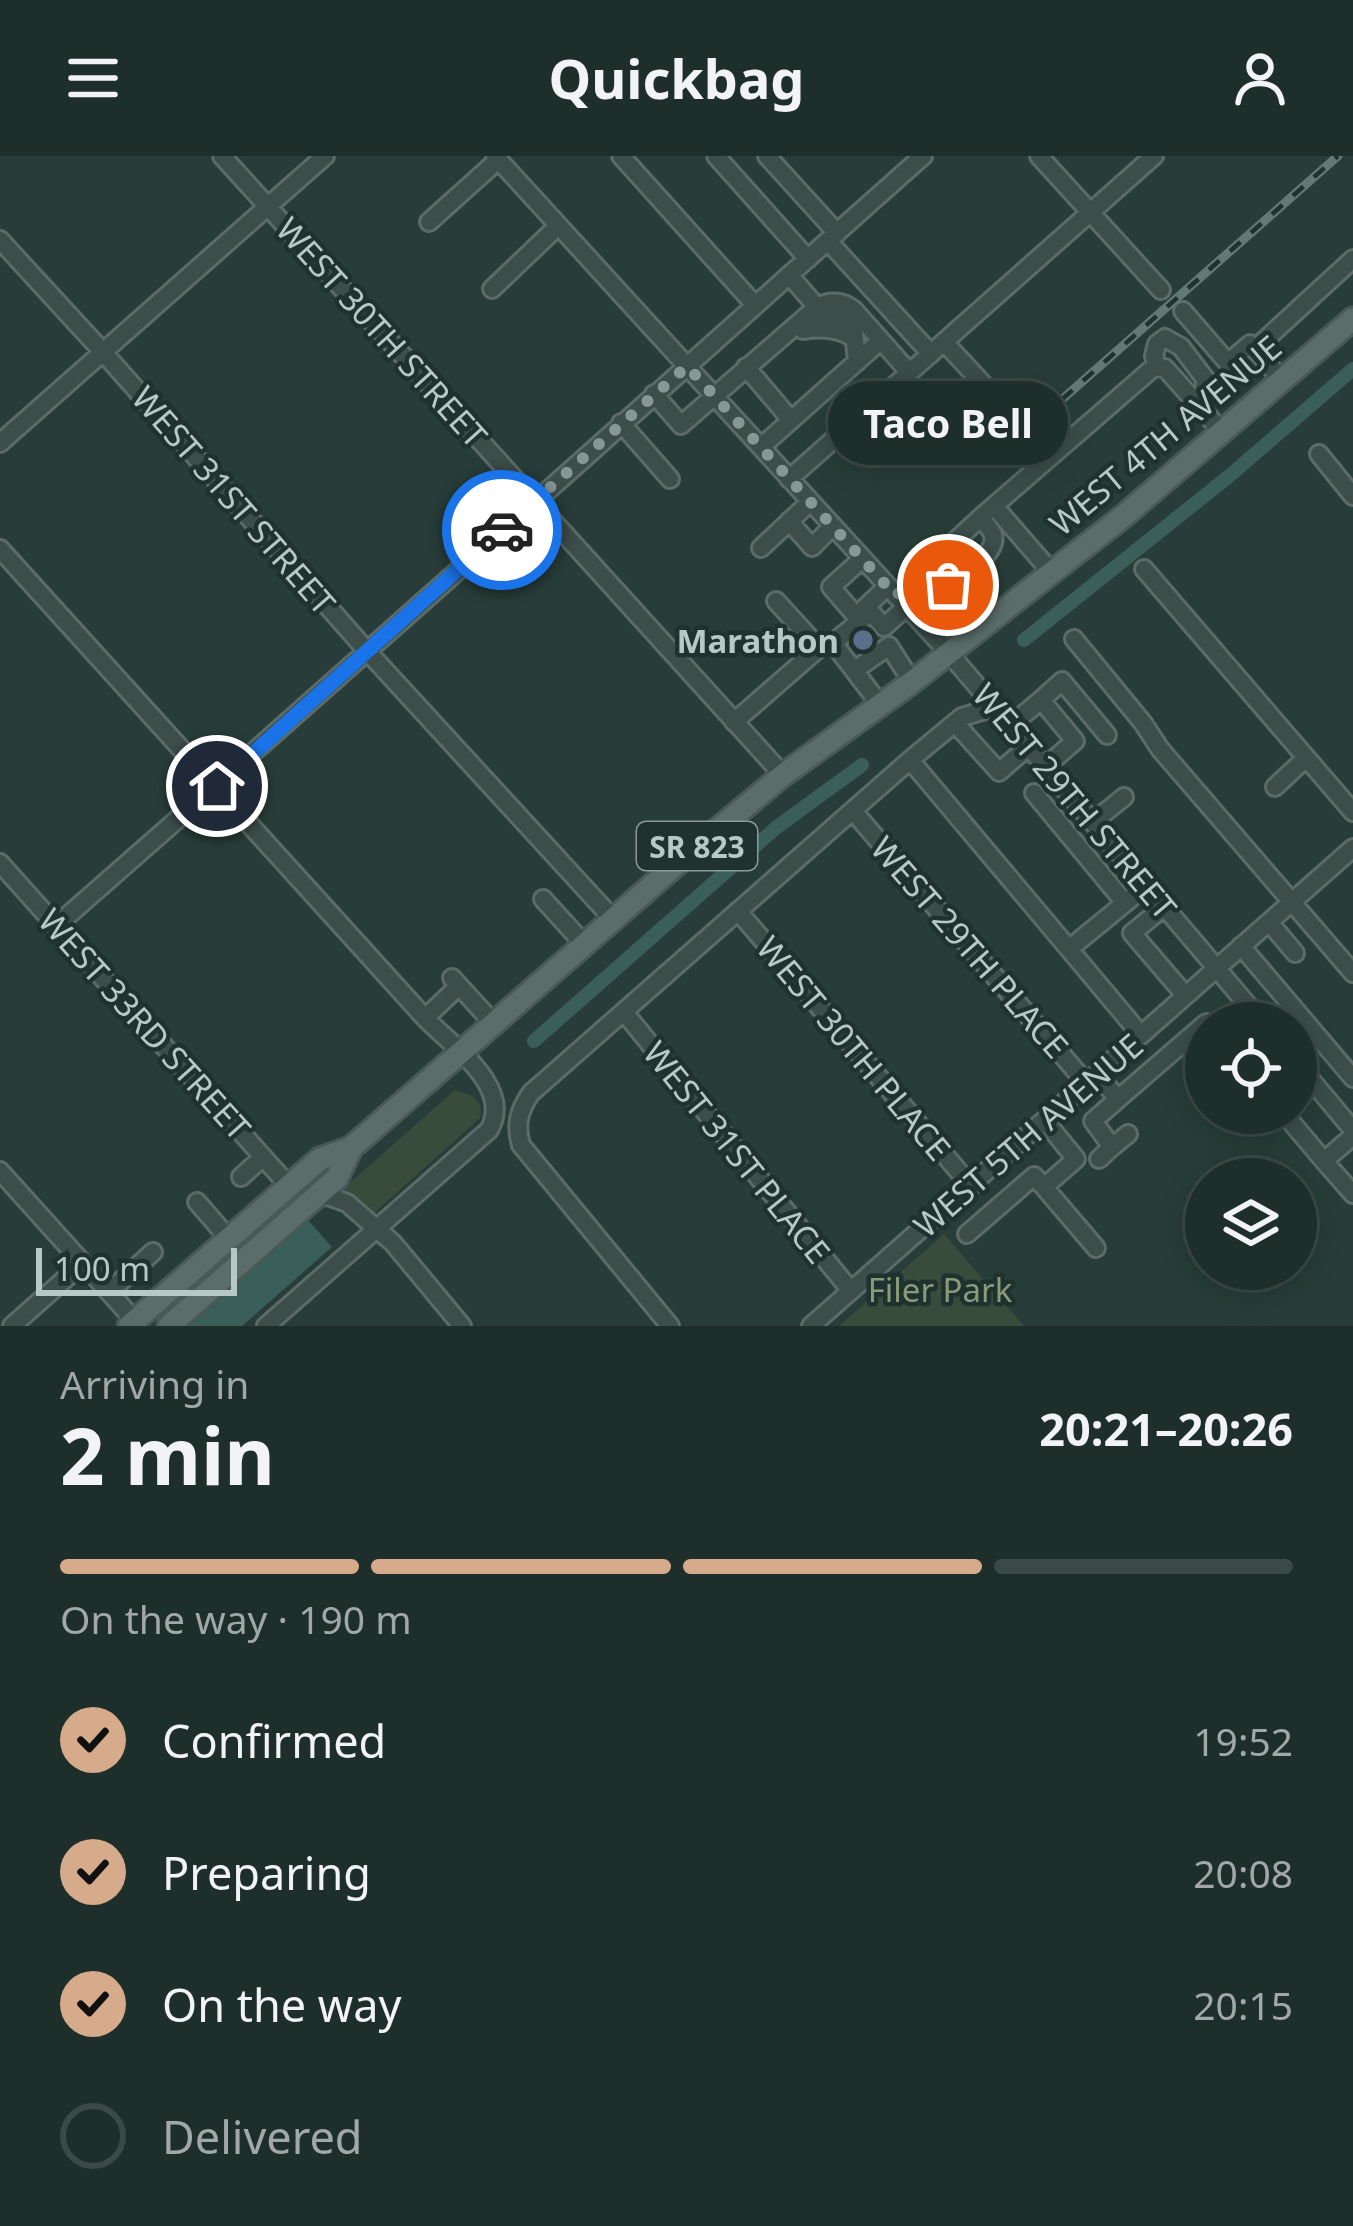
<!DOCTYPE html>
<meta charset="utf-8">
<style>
body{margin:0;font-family:"Noto Sans",sans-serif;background:#263633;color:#f1f3f6;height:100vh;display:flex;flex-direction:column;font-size:45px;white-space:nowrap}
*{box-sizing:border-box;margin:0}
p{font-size:39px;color:#a1a8a9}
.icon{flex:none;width:66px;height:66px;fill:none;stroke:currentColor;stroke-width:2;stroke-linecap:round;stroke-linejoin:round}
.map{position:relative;height:1170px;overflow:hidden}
.details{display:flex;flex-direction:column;background:#1e2e2b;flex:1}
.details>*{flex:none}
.tools{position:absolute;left:1185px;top:846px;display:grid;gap:24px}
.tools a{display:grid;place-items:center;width:132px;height:132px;border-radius:50%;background:#1e2e2b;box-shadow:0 6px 30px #0003,0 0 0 3px #3c4a47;font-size:60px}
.scale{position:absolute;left:36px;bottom:30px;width:201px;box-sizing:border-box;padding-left:12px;border:6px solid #b8c8c6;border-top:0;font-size:33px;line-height:42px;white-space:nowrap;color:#b8c8c6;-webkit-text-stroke:9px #203230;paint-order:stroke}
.pin{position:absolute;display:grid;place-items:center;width:102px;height:102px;color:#fff;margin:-51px;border:6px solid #fff;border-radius:50%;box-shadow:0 3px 12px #0007}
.courier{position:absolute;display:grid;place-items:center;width:120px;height:120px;margin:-60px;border:9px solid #1a73e8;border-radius:50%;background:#fff;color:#222;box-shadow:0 3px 15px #0007}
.bubble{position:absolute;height:84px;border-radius:42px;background:#1e2e2b;box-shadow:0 6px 30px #0003,0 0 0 3px #3c4a47;font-size:39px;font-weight:700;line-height:84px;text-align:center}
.summary em{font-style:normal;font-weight:700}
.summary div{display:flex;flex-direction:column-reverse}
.summary{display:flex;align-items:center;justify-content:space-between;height:204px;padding:0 60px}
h1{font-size:78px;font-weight:700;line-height:90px}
.bar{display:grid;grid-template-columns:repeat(4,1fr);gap:18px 12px;align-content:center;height:144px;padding:0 60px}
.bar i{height:15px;border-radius:9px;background:#3c4a47}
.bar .selected{background:#d6ab8b}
.bar p{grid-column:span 4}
ol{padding:0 60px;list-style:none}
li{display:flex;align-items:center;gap:36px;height:132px}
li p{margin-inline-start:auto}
li .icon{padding:12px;border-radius:50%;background:#d6ab8b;color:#111;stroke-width:4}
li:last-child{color:#a1a8a9}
li i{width:66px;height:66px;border:6px solid #3c4a47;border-radius:50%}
header{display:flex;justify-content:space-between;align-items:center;height:156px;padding:0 60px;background:#1e2e2b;font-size:54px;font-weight:700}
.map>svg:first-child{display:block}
</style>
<header><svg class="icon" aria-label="menu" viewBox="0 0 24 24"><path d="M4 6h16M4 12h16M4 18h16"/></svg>Quickbag<svg class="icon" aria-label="person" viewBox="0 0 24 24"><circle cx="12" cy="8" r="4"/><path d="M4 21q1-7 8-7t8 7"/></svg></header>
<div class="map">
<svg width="1353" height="1170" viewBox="0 0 1353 1170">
<rect width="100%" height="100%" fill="#283d39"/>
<path fill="#394c3b" d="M455,934C469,939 485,940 480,962L372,1059L345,1034V1031Z
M944,1078L1024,1170H839Z"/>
<path fill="#3a5e58" d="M308,1064L332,1091L242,1170H189Z"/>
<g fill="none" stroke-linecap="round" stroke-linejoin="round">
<path stroke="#3a5e58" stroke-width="14" d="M1024,484L1228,321L1353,213
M534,885L777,671L862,609"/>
<path stroke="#3e524e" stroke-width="16" stroke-dasharray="16 8" stroke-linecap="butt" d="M856,493L874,478"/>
<g stroke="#5a6b68" stroke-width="22">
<path id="minor" d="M222,0L783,619
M495,0L949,497L1263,867
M621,0L755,149
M716,0L808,103
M767,0L837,77
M1039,0L1161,134
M429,66L498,4
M0,84L102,195L368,496L613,763
M828,85L931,198
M789,119L817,151
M492,133L558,70
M1183,155L1228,207L1250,188L1255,193L1353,103
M810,168C822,158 832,156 847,161L854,176L857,206
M803,174C820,171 839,172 854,182
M944,186L997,243
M1255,193L1283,225
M1157,210L1154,200L1157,188L1165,182L1181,191L1206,224L1203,237L1196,245
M746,211L791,264
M654,238L681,269L817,151C830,144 843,145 854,154L909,216
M872,250L897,279L918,262L891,232
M621,267L670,323
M0,287L325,0
M761,291L880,185
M1319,298L1353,340
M789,323L1154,0
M994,350L1052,417
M789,365L812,391L833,370
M761,392L810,346
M0,393L425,862C452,890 514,931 489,974L266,1170
M862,403L831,431L856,460L887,431
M1144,413L1353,656
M922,415L935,428L944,430C958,422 999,398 993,379C991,372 984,367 980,362
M896,440L980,362L1154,211L1165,212L1223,277
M776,445L819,492L825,487
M1074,483L1143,567L1160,593L1353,817
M855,514L889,490L912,526
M1041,544L1062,525L1107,579
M879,547L833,487L871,456L884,471L906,451
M734,566L819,492
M955,567L999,616L1029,590
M1011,569L1041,544L1075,585L1046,610
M910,604L1069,793
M1275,631L1306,602
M1034,637L1125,747
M853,655L1087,928
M1093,666L1124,641
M0,707L289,1030
M543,743L584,788
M1164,751L1132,777L1185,839
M738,755L971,1030
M1269,766L1295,797
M57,769C348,515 635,256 923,0
M1241,790L1353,922
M452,822L493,867
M624,856L851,1135
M425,862L459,830
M1141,879L1069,793L1147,729
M1296,906L1353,974
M1097,918L1118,943L1093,965L1112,991L1099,1003
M1118,943L1206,867
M1045,965L1076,1003L1044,1031L1096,1092
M1292,967L1324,1005
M1353,980L1324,1005L1353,1038
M1112,991L1128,978
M0,1015L135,1165
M241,1021L263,1001
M315,1041L328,1040L347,1047L393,1087L462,1170
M197,1046L229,1083
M967,1078L1034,1020L1044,1031
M109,1136L153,1096
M12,1170L83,1107
M670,1170L521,989C515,969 519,954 531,937L910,604L962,561L995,551
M811,1170L1353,692"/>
</g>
<g stroke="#485956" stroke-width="27">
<path id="major" d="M129,1170L320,1003L351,992L687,699L783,619L912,526L1125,359L1353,163
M169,1170L337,1022L351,992"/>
</g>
<use href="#minor" stroke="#3c4d4a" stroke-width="16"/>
<use href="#major" stroke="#5a6d6a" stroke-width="21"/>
<g stroke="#637975" stroke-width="9">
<path id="rail" d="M999,299L1338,0"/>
</g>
<use href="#rail" stroke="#203230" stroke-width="4.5" stroke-dasharray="14" stroke-linecap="butt"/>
</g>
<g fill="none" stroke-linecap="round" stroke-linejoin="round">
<path stroke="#869795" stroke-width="12" stroke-dasharray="0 21.6" d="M502,374L687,210L896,440L922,415L935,428L948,429"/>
<path stroke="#1a73e8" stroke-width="15" d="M217,630L502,374"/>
</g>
<circle fill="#5c6f8a" stroke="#203230" stroke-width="4.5" cx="863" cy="484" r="12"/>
<g text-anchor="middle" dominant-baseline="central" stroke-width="9" stroke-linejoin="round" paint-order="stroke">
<rect fill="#203230" stroke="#8a9b99" stroke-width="3" x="637" y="666" width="120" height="48" rx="9"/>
<g font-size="30" font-weight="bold" fill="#b8c8c6">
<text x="697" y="690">SR 823</text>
</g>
<g font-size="33" fill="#b8c8c6" stroke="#203230">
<text transform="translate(382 176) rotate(48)">WEST 30TH STREET</text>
<text transform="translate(1165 279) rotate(-40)">WEST 4TH AVENUE</text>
<text transform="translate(234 344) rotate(49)">WEST 31ST STREET</text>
<text transform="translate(1075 645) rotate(50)">WEST 29TH STREET</text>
<text transform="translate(970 791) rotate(49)">WEST 29TH PLACE</text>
<text transform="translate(145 868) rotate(48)">WEST 33RD STREET</text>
<text transform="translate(854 892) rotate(50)">WEST 30TH PLACE</text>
<text transform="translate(1028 979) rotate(-41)">WEST 5TH AVENUE</text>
<text transform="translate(737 996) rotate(51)">WEST 31ST PLACE</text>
</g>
<g font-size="33" font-weight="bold" fill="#b8c8c6" stroke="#203230" text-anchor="end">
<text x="839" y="484">Marathon</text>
</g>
<g font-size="33" fill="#8b9b79" stroke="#203230">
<text x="940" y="1133">Filer Park</text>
</g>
</g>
</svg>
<div class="tools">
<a><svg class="icon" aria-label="locate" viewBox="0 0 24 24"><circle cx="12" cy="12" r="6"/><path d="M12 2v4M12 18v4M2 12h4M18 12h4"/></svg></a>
<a><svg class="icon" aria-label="layers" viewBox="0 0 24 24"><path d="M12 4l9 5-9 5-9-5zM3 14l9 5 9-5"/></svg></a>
</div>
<div class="scale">100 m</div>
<div class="pin" style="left:948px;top:429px;background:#ea580c"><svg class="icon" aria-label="bag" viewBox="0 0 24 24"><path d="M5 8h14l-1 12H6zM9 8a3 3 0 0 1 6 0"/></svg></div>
<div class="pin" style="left:217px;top:630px;background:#1f2937"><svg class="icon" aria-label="home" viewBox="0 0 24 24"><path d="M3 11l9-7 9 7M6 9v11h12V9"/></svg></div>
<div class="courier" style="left:502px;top:374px"><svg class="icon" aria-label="car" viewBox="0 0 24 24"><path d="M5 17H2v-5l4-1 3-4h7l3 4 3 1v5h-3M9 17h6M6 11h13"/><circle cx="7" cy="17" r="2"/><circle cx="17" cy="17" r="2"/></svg></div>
<div class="bubble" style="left:828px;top:225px;width:240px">Taco Bell</div>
</div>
<section class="details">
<div class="summary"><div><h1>2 min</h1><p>Arriving in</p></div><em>20:21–20:26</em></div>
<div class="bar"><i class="selected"></i><i class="selected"></i><i class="selected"></i><i></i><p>On the way · 190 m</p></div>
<ol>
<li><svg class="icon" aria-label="check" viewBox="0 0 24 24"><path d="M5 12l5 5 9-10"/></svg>Confirmed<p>19:52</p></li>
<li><svg class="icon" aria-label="check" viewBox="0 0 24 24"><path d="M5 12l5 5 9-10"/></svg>Preparing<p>20:08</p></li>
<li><svg class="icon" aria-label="check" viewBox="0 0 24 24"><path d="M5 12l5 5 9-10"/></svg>On the way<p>20:15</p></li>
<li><i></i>Delivered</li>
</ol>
</section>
